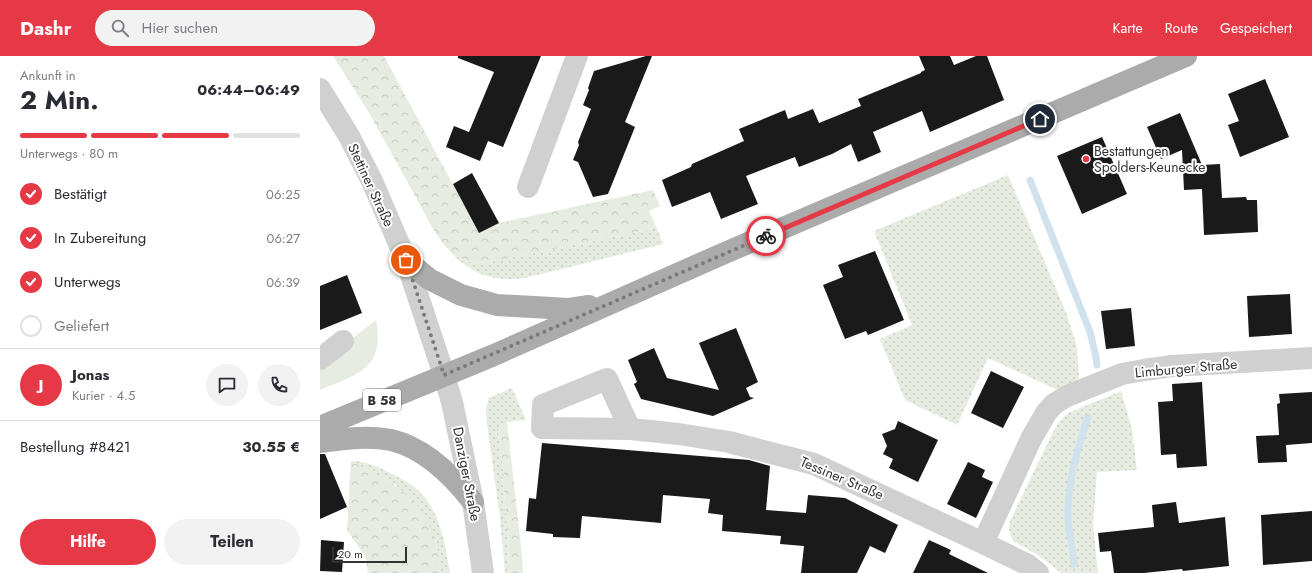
<!DOCTYPE html>
<html lang="de">
<meta charset="utf-8">
<style>
body{margin:0;font-family:Jost,sans-serif;background:#f2f2f3;color:#2b2b33;height:100vh;display:flex;flex-direction:column;font-size:15px;white-space:nowrap}
*{box-sizing:border-box;margin:0}
p{font-size:13px;color:#7c7c81}
.icon{flex:none;width:22px;height:22px;fill:none;stroke:currentColor;stroke-width:2;stroke-linecap:round;stroke-linejoin:round}
.map{position:relative;flex:1;overflow:hidden}
.side{display:flex;flex-direction:column;background:#fff;width:320px}
.side>*{flex:none}
.scale{position:absolute;left:12px;bottom:10px;width:75px;box-sizing:border-box;padding-left:4px;border:2px solid #333;border-top:0;font-size:11px;line-height:14px;white-space:nowrap;color:#333;-webkit-text-stroke:3px #fff;paint-order:stroke}
.pin{position:absolute;display:grid;place-items:center;width:34px;height:34px;color:#fff;margin:-17px;border:2px solid #fff;border-radius:50%;box-shadow:0 1px 4px #0007}
.courier{position:absolute;display:grid;place-items:center;width:40px;height:40px;margin:-20px;border:3px solid #e63946;border-radius:50%;background:#fff;color:#222;box-shadow:0 1px 5px #0007}
.summary em{font-style:normal;font-weight:700}
.summary div{display:flex;flex-direction:column-reverse}
.summary{display:flex;align-items:center;justify-content:space-between;height:68px;padding:0 20px}
h1{font-size:26px;font-weight:700;line-height:30px}
.bar{display:grid;grid-template-columns:repeat(4,1fr);gap:6px 4px;align-content:center;height:48px;padding:0 20px}
.bar i{height:5px;border-radius:3px;background:#e1e1e2}
.bar .on{background:#e63946}
.bar p{grid-column:span 4}
.line{display:flex;align-items:center;gap:10px;padding:0 20px;border-top:1px solid #e1e1e2}
.line div{flex:1}
.round{display:grid;place-items:center;flex:none;width:42px;height:42px;border-radius:21px;background:#f2f2f3}
ol{padding:0 20px;list-style:none}
li{display:flex;align-items:center;gap:12px;height:44px}
li p{margin-inline-start:auto}
li .icon{padding:4px;border-radius:50%;background:#e63946;color:#fff;stroke-width:4}
li:last-child{color:#7c7c81}
li i{width:22px;height:22px;border:2px solid #e1e1e2;border-radius:50%}
.cta{display:flex;gap:8px;margin-top:auto;padding:8px 20px}
.cta a{flex:1;height:46px;border-radius:24px;background:#e63946;color:#fff;font-size:16px;font-weight:700;line-height:46px;text-align:center}
.cta a+a{background:#f2f2f3;color:#2b2b33}
header{display:flex;align-items:center;gap:24px;box-sizing:border-box;height:56px;padding:0 20px;background:#e63946;color:#fff}
header strong{font-size:19px}
nav{display:flex;gap:22px;margin-inline-start:auto;font-size:14px}
.search{width:280px;height:36px;background:#f2f2f3;display:flex;align-items:center;gap:10px;box-sizing:border-box;padding:0 14px;border-radius:22px;color:#7c7c81;font-size:15px}
main{display:flex;flex:1;min-height:0}
.map>svg:first-child{display:block}
</style>
<header>
<strong>Dashr</strong>
<div class="search"><svg class="icon" aria-label="search" viewBox="0 0 24 24"><circle cx="10" cy="10" r="6"/><path d="M15 15l6 6"/></svg>Hier suchen</div>
<nav><a>Karte</a><a>Route</a><a>Gespeichert</a></nav>
</header>
<main>
<section class="side">
<div class="summary"><div><h1>2 Min.</h1><p>Ankunft in</p></div><em>06:44–06:49</em></div>
<div class="bar"><i class="on"></i><i class="on"></i><i class="on"></i><i></i><p>Unterwegs · 80 m</p></div>
<ol>
<li><svg class="icon" aria-label="check" viewBox="0 0 24 24"><path d="M5 12l5 5 9-10"/></svg>Bestätigt<p>06:25</p></li>
<li><svg class="icon" aria-label="check" viewBox="0 0 24 24"><path d="M5 12l5 5 9-10"/></svg>In Zubereitung<p>06:27</p></li>
<li><svg class="icon" aria-label="check" viewBox="0 0 24 24"><path d="M5 12l5 5 9-10"/></svg>Unterwegs<p>06:39</p></li>
<li><i></i>Geliefert</li>
</ol>
<div class="line" style="height:72px"><b class="round" style="background:#e63946;color:#fff">J</b><div><b>Jonas</b><p>Kurier · 4.5</p></div><a class="round"><svg class="icon" aria-label="chat" viewBox="0 0 24 24"><path d="M4 5h16v11H9l-5 4z"/></svg></a><a class="round"><svg class="icon" aria-label="phone" viewBox="0 0 24 24"><path d="M5 4h4l2 5-3 2q2 4 5 5l2-3 5 2v4C11 20 4 13 5 4z"/></svg></a></div>
<div class="line" style="height:52px"><div>Bestellung #8421</div><b>30.55 €</b></div>
<div class="cta"><a>Hilfe</a><a>Teilen</a></div>
</section>
<div class="map">
<svg width="992" height="517" viewBox="0 0 992 517">
<defs>
<pattern id="grass-dots" width="8" height="8" patternUnits="userSpaceOnUse"><rect width="8" height="8" fill="#e6ecdf"/><path d="M2 2h.1M6 6h.1" fill="none" stroke="#c6cbc0" stroke-width="1.8" stroke-linecap="round"/></pattern>
<pattern id="forest-crowns" width="20" height="18" patternUnits="userSpaceOnUse"><rect width="20" height="18" fill="#e6ecdf"/><path d="M2 6a3 3 0 1 1 6 0M12 15a3 3 0 1 1 6 0" fill="none" stroke="#c6cbc0"/></pattern>
</defs>
<rect width="100%" height="100%" fill="#fff"/>
<path fill="url(#grass-dots)" d="M688,119L747,259L757,291L759,322L757,325L738,334L668,302L637,369L585,344L560,283L592,269L554,175Z
M335,168L343,188L205,222C175,226 157,220 134,200L136,199L148,206L165,207L327,174Z
M192,332L206,364L185,366L177,372L184,417L182,418L186,455L190,517H185L180,461L167,368L166,353L169,342Z
M801,335L812,373L817,414L777,416L773,469L778,517H741L718,499L693,485L689,474L690,465L733,376L739,366L748,357Z
M31,405C46,405 59,411 72,418C82,423 93,429 101,437C121,458 125,489 130,517H121L116,485L76,429Z"/>
<path fill="url(#forest-crowns)" d="M13,0H64L159,177L179,167L333,134L340,150L329,155L335,168L327,174L165,207L148,206L136,199L134,200C121,186 112,173 104,156L48,55Z
M185,366H187L201,490L203,517H190L186,455L182,418L184,417L177,372Z
M31,405C71,426 101,437 115,484C119,494 119,506 121,517H48L46,502L27,474Z"/>
<path fill="#e6ecdf" d="M56,264C65,313 38,318 0,334V308Z"/>
<g fill="none" stroke-linecap="round" stroke-linejoin="round">
<path stroke="#cfe2ee" stroke-width="7" d="M710,124L770,276L776,301L777,309
M754,508C753,493 749,478 748,463C747,427 757,395 768,361"/>
</g>
<path fill="#1a1a1a" d="M138,0H221L183,91L168,85L160,105L126,91L134,70L149,76L174,16L138,2Z
M326,0H332L305,66L315,71L288,138L273,141L258,106L253,104L259,89L258,86L271,53L263,49L269,34L268,32L274,15Z
M599,0H630L634,9L656,0H667L684,44L610,76L602,55L553,76L561,96L538,106L531,88L512,98L479,111L475,101L426,120L438,148L401,163L390,136L352,151L342,124L371,111L372,108L424,85L419,73L465,54L468,63L493,53L499,67L541,50L538,43L601,17V16L605,14Z
M945,23L969,81L920,101L908,69L919,65L908,38Z
M860,57L882,109L900,108L902,142L926,141L927,144H937L938,176L884,179L882,133L864,134L862,94L841,103L827,71Z
M782,81L807,138L762,158L737,100Z
M152,117L179,167L159,177L133,128Z
M555,195L584,264L548,279L546,275L525,283L503,229L523,221L518,209Z
M27,219L42,257L0,274V230Z
M970,238L972,278L929,281L927,240Z
M811,252L815,290L786,293L781,255Z
M416,272L438,326L426,332L430,341L434,342L393,360L321,343L314,328L317,326L308,304L334,292L347,322L399,334L379,287Z
M671,315L704,331L683,372L651,357Z
M882,326L887,410L857,412L856,398L841,399L838,346L853,345L852,328Z
M992,336V387L966,389L967,406L938,407L936,380L959,379L957,348L960,347L959,338Z
M578,365L618,384L598,426L569,412L573,403L563,398L567,390L562,378L575,373Z
M222,387L429,404L450,410L446,454L486,457L488,439L525,442L578,469L565,497L550,490L537,517H481L484,490L460,488L461,480L402,475L403,459L388,457L390,443L343,439L341,467L262,460L260,482L233,481V478L206,475L209,442L216,443Z
M0,398H5L27,451L0,463Z
M648,406L665,414L662,421L673,426L656,462L627,448Z
M856,446L859,467L905,461L909,510L863,515L862,513L824,517H794L791,495L780,496L778,477L834,471L832,449Z
M992,455V505L943,509L941,459Z
M1,484L24,486L22,516L0,515Z
M609,484L631,494L629,498L668,517H593Z"/>
<g fill="none" stroke-linecap="round" stroke-linejoin="round">
<path stroke="#d0d0d0" stroke-width="22" d="M0,33L29,80L52,125L86,204L124,319L132,346L153,446L163,517
M208,131L257,0
M0,303L23,285
M310,373L287,323L223,349L222,372L310,373L359,378L409,386L494,408L663,487L708,509L718,517
M663,487L711,383L726,357L734,348L747,340L802,318L824,314L852,310L992,302"/>
<path stroke="#ababab" stroke-width="22" d="M86,204L109,223L141,239L177,249L249,253L269,250
M0,371L174,299L407,196L866,0
M0,386C22,383 48,379 71,384C105,392 132,419 153,446"/>
</g>
<g fill="none" stroke-linecap="round" stroke-linejoin="round">
<path stroke="#7a7a7a" stroke-width="4" stroke-dasharray="0 7.2" d="M86,204L124,319L446,180"/>
<path stroke="#e63946" stroke-width="5" d="M446,180L720,63"/>
</g>
<circle fill="#e63946" stroke="#fff" stroke-width="1.5" cx="766" cy="103" r="4"/>
<g text-anchor="middle" dominant-baseline="central" stroke-width="4" stroke-linejoin="round" paint-order="stroke">
<rect fill="#fff" stroke="#707070" stroke-width="1" x="43" y="333" width="38" height="22" rx="3"/>
<g font-size="13" font-weight="bold" fill="#333">
<text x="62" y="344">B 58</text>
</g>
<g font-size="14" fill="#333" stroke="#fff" text-anchor="start">
<text x="774" y="95">Bestattungen<tspan x="774" dy="16">Spolders-Keunecke</tspan></text>
</g>
<g font-size="14" fill="#333" stroke="#fff">
<text transform="translate(51 129) rotate(65)">Stettiner Straße</text>
<text transform="translate(866 312) rotate(-5)">Limburger Straße</text>
<text transform="translate(147 418) rotate(79)">Danziger Straße</text>
<text transform="translate(522 422) rotate(23)">Tessiner Straße</text>
</g>
</g>
</svg>
<div class="scale">20 m</div>
<div class="pin" style="left:86px;top:204px;background:#ea580c"><svg class="icon" aria-label="bag" viewBox="0 0 24 24"><path d="M5 8h14l-1 12H6zM9 8a3 3 0 0 1 6 0"/></svg></div>
<div class="pin" style="left:720px;top:63px;background:#1f2937"><svg class="icon" aria-label="home" viewBox="0 0 24 24"><path d="M3 11l9-7 9 7M6 9v11h12V9"/></svg></div>
<div class="courier" style="left:446px;top:180px"><svg class="icon" aria-label="bike" viewBox="0 0 24 24"><circle cx="6" cy="16" r="4"/><circle cx="18" cy="16" r="4"/><path d="M6 16l4-8h5l3 8M10 8l3 8H6M13 5h3"/></svg></div>
</div>
</main>
